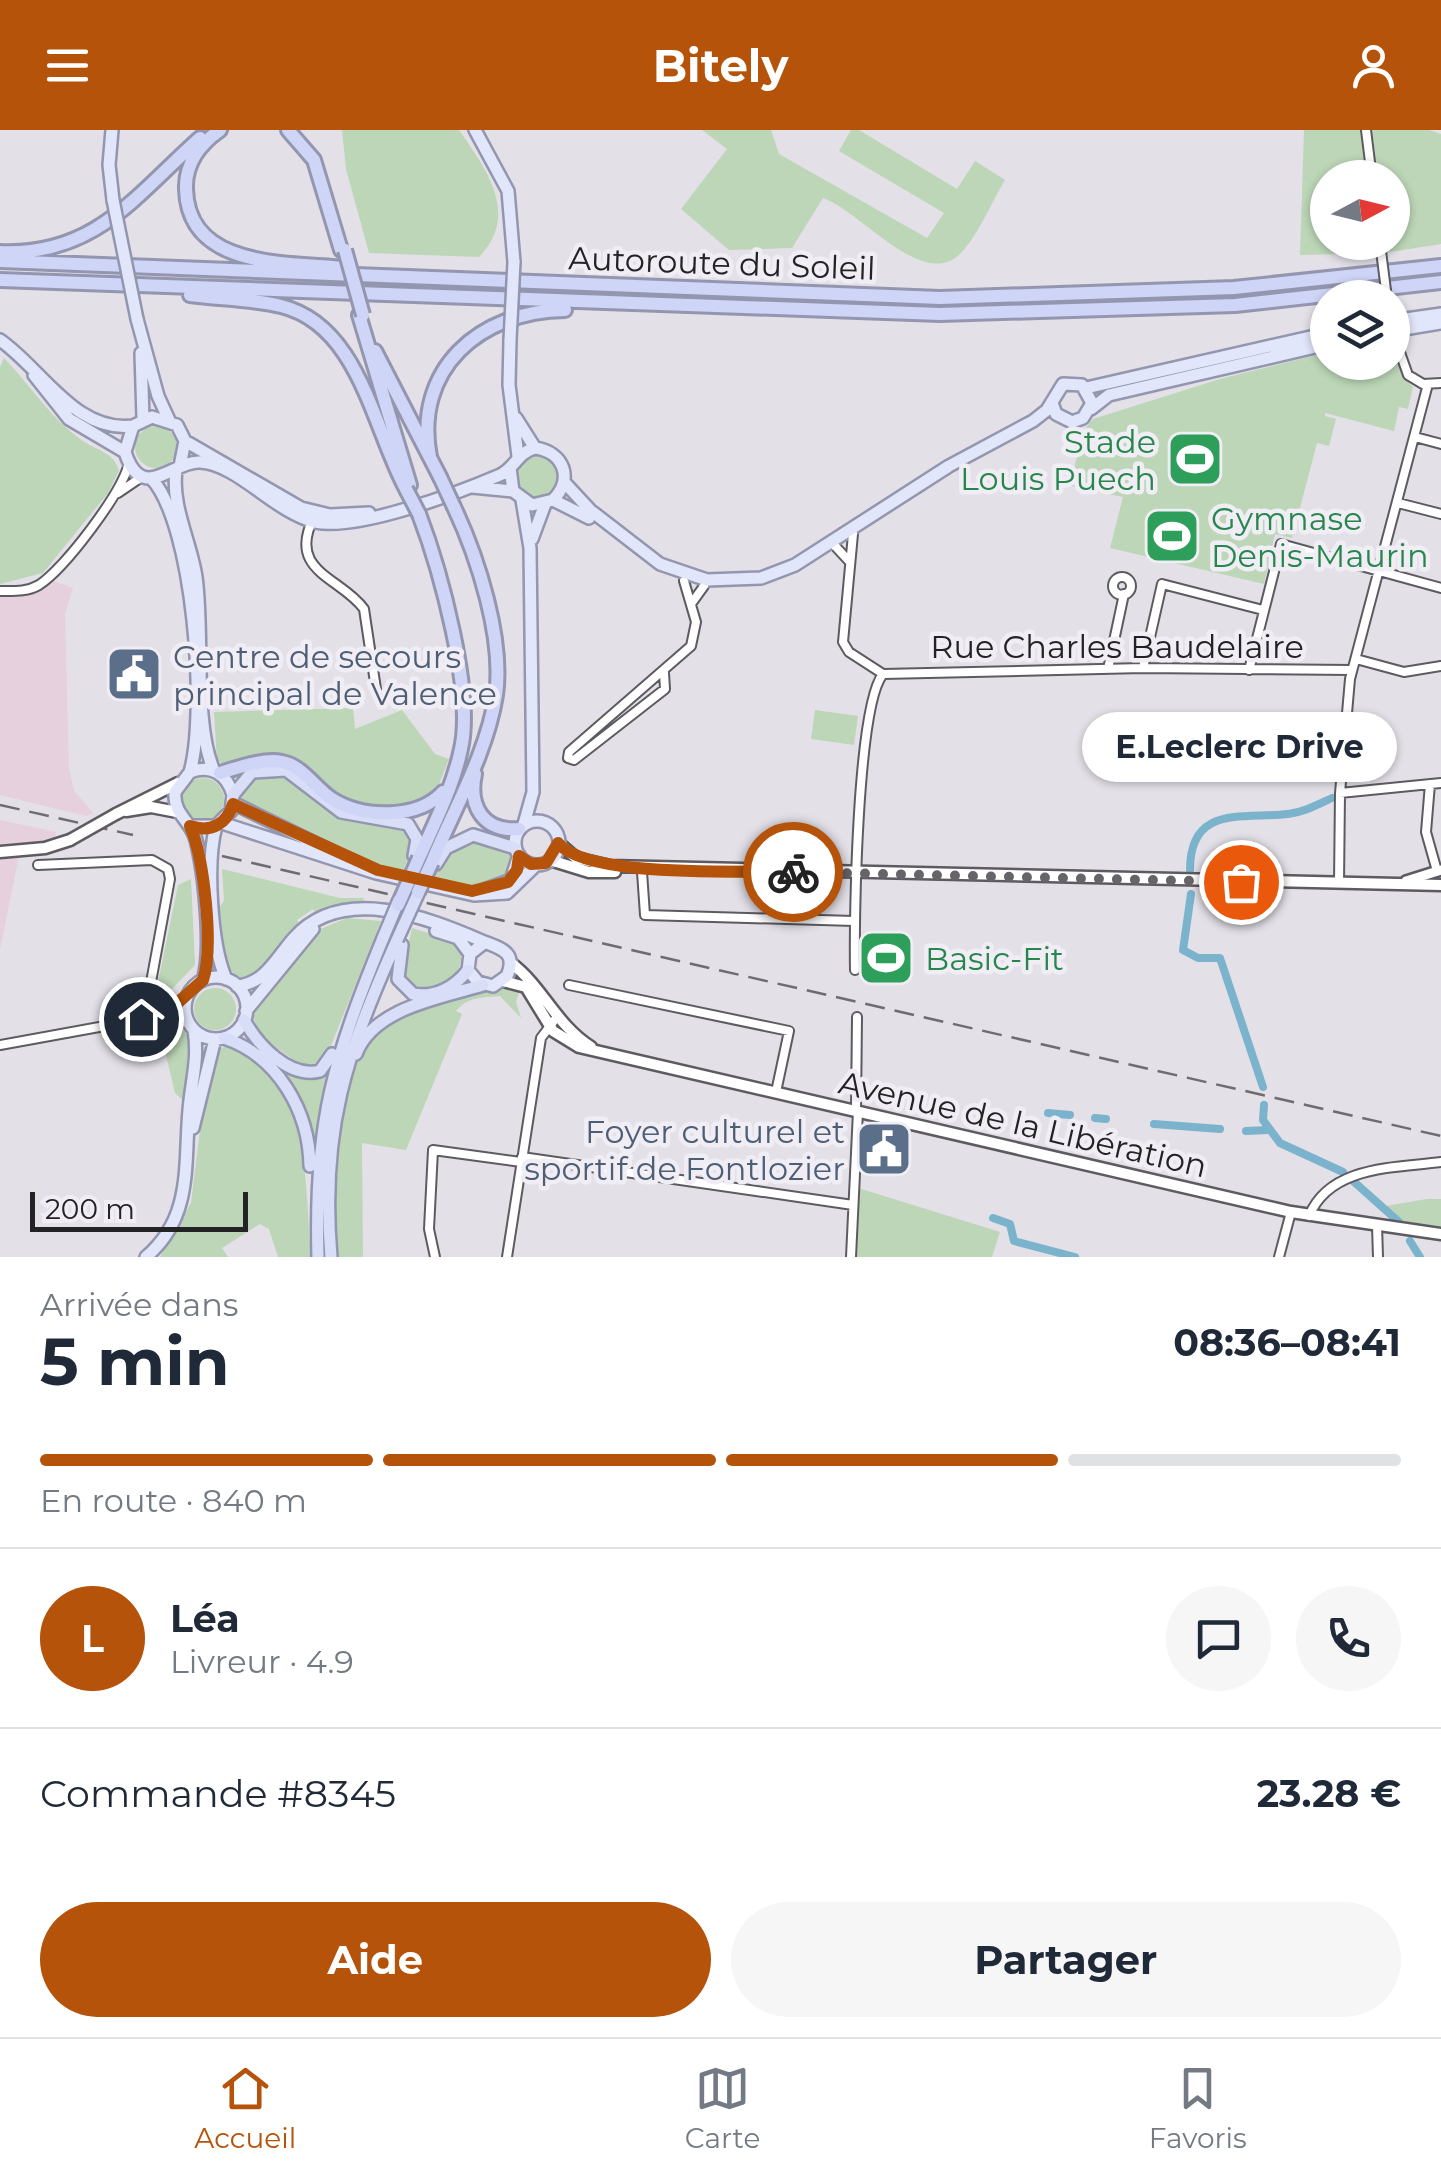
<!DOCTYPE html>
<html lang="fr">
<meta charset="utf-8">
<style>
body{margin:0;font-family:Montserrat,sans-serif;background:#f6f6f7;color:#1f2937;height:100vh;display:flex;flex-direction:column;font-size:38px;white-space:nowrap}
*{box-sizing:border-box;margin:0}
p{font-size:32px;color:#747a83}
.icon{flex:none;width:55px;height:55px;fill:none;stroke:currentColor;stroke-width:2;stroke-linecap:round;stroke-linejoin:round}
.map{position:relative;height:1127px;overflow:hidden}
.side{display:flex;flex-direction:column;background:#fff;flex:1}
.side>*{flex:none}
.needle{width:65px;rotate:83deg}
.tools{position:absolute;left:1310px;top:30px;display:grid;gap:20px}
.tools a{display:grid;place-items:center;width:100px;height:100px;border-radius:50%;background:#fff;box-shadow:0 2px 8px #0004;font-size:50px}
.scale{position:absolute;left:30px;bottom:25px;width:218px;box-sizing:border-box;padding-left:10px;border:5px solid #232225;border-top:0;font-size:28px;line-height:35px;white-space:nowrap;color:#232225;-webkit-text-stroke:8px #f0edf5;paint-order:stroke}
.pin{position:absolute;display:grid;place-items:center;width:85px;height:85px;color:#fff;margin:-42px;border:5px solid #fff;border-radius:50%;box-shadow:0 2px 10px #0007}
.courier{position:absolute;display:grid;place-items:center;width:100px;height:100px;margin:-50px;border:8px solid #b45309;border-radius:50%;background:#fff;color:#222;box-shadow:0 2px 12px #0007}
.bubble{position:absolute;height:70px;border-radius:35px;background:#fff;box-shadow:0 2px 8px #0004;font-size:32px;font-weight:700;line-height:70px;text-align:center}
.head em{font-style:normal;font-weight:700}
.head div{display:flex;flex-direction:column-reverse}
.head{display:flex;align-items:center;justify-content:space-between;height:170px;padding:0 40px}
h1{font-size:65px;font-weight:700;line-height:75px}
.bar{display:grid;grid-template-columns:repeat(4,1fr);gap:15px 10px;align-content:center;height:120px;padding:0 40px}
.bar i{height:12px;border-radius:8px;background:#e0e1e3}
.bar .on{background:#b45309}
.bar p{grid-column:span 4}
.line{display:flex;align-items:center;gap:25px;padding:0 40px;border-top:2px solid #e0e1e3}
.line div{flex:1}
.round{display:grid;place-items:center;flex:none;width:105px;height:105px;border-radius:52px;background:#f6f6f7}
.cta{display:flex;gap:20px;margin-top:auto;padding:20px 40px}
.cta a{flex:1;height:115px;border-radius:60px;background:#b45309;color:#fff;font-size:40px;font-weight:700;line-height:115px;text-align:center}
.cta a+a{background:#f6f6f7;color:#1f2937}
header{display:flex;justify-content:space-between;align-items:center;height:130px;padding:0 40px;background:#b45309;color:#fff;font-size:45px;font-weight:700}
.dock{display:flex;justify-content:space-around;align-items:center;height:140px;border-top:2px solid #e0e1e3;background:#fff;font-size:28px;color:#747a83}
.dock a{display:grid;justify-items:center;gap:5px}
.dock .on{color:#b45309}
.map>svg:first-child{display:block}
</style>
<header><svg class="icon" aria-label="menu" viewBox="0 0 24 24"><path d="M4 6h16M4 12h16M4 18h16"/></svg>Bitely<svg class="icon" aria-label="person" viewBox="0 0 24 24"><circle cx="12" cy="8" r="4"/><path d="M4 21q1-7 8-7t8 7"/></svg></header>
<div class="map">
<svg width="1441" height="1127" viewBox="0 0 1441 1127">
<rect width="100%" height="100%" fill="#e3e0e8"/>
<path fill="#e7d0dd" d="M53,451L73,458L65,484L69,639L74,661L93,683L86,686L0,665V467L26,465Z
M0,690L56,702L55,709L21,716L0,819Z"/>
<path fill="#bcd6b7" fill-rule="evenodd" d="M342,0H459C487,40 520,85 479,127L369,123L346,39Z
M702,0H771L779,24L927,108L944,83L839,21L851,0H859L957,59L975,31L1005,50C991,73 979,104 961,123C924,162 862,82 823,68L792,118L729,120L681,79L727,19Z
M1304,0H1429L1441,4V114L1384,123L1300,125ZM1328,48H1392V112H1328Z
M1393,218L1402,245L1413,257L1408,279L1399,277L1394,301L1325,283V286L1336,289L1329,316L1317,313L1292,408L1275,404L1264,454L1110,418L1123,367L1070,356L1083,301L1093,289L1220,249L1325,223L1328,232H1392Z
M4,228C31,256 51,289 83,311C98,321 114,322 119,341L108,363L43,443L0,454V237Z
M135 317a21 21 0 1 1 42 0a21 21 0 1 1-42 0Z
M517 347a20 20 0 1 1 40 0a20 20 0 1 1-40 0Z
M353,578L355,599L402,580L435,624L449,629L434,667C377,692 346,677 303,638L229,636L217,631L214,582Z
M815,580L858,586L854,615L811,609Z
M266,641L295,648L319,673L342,686L401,694L410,703L412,718L402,743L358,730L244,676L240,664L252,648Z
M182 669a21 21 0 1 1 42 0a21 21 0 1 1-42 0Z
M469,710L511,720L512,742C486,763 464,757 434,749L444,726Z
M222,739L340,768H364L361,775L340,776L317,785L313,779L297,790L302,796L261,842L242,850L224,835L218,779L224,771Z
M191,749L195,835L170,861L156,862L178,755Z
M347,788L381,791L324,933L308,940L263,908L252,886L311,803Z
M412,798L454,811L462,821C461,848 445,861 416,860L402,846Z
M506,857L520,860L516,872L521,888L500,866C483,868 468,866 456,881L462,884L406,1020L362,1013L363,1127H338C334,1063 326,933 389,895C402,887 460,866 476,862C486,859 495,861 506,857Z
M194 879a21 21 0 1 1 42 0a21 21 0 1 1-42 0Z
M159,896H180L192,911L186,973L175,963Z
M229,915C312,937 305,1062 311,1127H278L269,1099L260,1094L222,1118L228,1127H160L191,1073L203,975L217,920Z
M284,938L304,947L326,945L315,1008H311L280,944Z
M855,1057L1000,1102L992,1127H851Z
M1427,1069H1441V1097L1400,1092L1386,1076Z"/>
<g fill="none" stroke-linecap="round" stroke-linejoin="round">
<path stroke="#7bb3cd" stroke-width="8" d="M1190,740C1190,675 1241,689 1288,684C1304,682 1317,675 1332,668
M1191,764L1183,820L1198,828H1220L1263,957
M1264,975L1263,990L1280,1013L1343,1042
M1048,983L1070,985
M1095,988L1106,989
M1154,994L1220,999
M1246,1001L1268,1000
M1352,1050L1399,1092
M993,1088L1010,1094L1014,1111L1075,1127
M1410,1111L1420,1127"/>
<g stroke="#5d5a61" stroke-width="12">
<path id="minor" d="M1366,0L1372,48
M1392,200L1408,245L1423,254L1441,253
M1415,307L1441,314
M118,363L143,346
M1398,373L1441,384
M314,387C286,442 341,447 364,479L376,559
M853,404L843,512L849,522L883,544
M835,416L848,430
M1113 456a9 9 0 1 1 18 0a9 9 0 1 1-18 0Z
M0,461C14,461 27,462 39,455C65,438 122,363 129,333
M691,474L704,456
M1356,529L1404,542L1441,536
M1143,538L1162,454L1263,480
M1108,539L1124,464
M1249,540L1281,414L1441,458
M664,543L665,559L574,630L568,628L569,622L691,516L696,492L684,451
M883,544L1143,538L1352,540
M1430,654L1426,702L1437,741
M1340,663L1441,653
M38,735L152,730L168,739L170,749L151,852L154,887
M642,742L645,785L854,791
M1339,753L1340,663L1350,549L1428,254
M855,840C854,790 857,576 883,544
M569,855L789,901L776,962
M158,885L188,865
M0,915L154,887L189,893
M856,980L857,887
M522,1027L853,1075
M1309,1086C1330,1035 1396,1038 1441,1032
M1377,1095L1378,1127
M435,1127L429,1099L433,1020L521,1032
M507,1127L541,908L556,888
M851,1127L858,981
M1279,1127L1291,1082"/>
</g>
<g stroke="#5d5a61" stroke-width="14">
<path id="tertiary" d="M1406,751L1441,740"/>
</g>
<g stroke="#5d5a61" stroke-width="15">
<path id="secondary" d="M126,681L151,677L177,682
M116,684L178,653
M559,713L576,728L610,736L1441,755
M0,722L45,718L70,710
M550,730L589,742H615
M511,833C543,857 555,894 591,917
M503,851L526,857L553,901L579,917L1291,1082L1441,1104"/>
</g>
<g stroke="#9396ae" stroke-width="16">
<path id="primary" d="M112,0L109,35L113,70
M475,0L508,61L514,132
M137,189L158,266L169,290
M1392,191L1441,184
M1392,201L1441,193
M0,210C42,239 75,303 133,296
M510,210L509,255L518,326
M141,223L143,289
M34,245L69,289L125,322
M1086,258L1328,203
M1091,279L1109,265L1328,214
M516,288L535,318
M185,311L301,378L330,385L369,383
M180,336L185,311L177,295L152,287L133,296L125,322C142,375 173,330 200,332C238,334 274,382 315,392C357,401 458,363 500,345C515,338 517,323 535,318C564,322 574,349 553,370L532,375L513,361L510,338
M176,341C171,375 191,413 196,447C204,503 193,593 214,641
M151,348C194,394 207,583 190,642
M565,353L590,380L660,434L707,450L761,448L795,435L949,336L1033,291L1047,280L1063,254L1082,255L1092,273L1083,288L1072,292L1056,284L1052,273
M472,357L513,361
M522,370L530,418L533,662L524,694
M553,370L589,388
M532,409L545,374
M233,673L331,721
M515 713a22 22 0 1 1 44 0a22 22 0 1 1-44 0Z
M222,693L376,743L474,765L507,763L536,735
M190,696H216L231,681L233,665C227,644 211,634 190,642L175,662C173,685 191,690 196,710C204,741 213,820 203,850
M216,696C206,732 211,815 226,849
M484,760L511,750L519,725
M436,801L458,808L470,824
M185 878a31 31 0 1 1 62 0a31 31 0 1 1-62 0Z
M237,856C266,853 276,828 294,808C342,754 426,787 482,811C499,818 518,821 507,846L493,856L478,852L468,840L470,824L484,813
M246,881L313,799
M193,998L215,909
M146,1127C193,1087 184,1035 189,980C191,953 199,928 194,901"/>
</g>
<g stroke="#9396ae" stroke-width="16">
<path id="trunk" d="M233,665L252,642L286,640L341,682L408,694L417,709L414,726
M436,734L446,718L473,705L515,718
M402,815L398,849L413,864C435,868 455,857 468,840
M244,890C258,915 289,949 320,941L332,924
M224,908C278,926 309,981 310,1036
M356,924C373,878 440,868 483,855
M318,1127C314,993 333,930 383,808
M331,1127C320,999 346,925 397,810"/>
</g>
<g stroke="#9396ae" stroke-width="18">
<path id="motorway" d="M220,0C200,14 185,34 186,59C188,140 290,132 346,138
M288,0L314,30L341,120
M0,122C95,126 135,66 200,8
M0,131L940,168L1234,158L1441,136
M0,150L940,184L1235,175L1441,152
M190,165C220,169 252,169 281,176C359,195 373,298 406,359
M359,185L410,355
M375,221L440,347
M430,327C413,239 480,181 565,180
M419,384C440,439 474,562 461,619C453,657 435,692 419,728
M220,643C237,638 264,628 282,632C303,636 315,658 332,669C364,689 418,689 443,662
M475,644C468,677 484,702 519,699
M432,732C454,679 487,623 496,565C504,509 478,428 454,377"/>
</g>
<use href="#minor" stroke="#fff" stroke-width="8"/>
<use href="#tertiary" stroke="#fff" stroke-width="9"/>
<use href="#secondary" stroke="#fff" stroke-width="10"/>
<use href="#primary" stroke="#e2e6fa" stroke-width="11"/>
<use href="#trunk" stroke="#d8def8" stroke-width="11"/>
<use href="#motorway" stroke="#cfd5f7" stroke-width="12"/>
<path stroke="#6e6c71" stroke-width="2.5" stroke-dasharray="20 10" stroke-linecap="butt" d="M0,675L133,705
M222,726L1441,1006"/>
<g stroke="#5d5a61" stroke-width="12" stroke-linecap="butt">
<path id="minor-bridge" d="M1381,121L1387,168"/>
</g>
<g stroke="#5d5a61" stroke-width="15" stroke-linecap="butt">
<path id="secondary-bridge" d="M70,710L116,684"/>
</g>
<g stroke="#9396ae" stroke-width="16" stroke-linecap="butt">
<path id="primary-bridge" d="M113,70L137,189
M510,210L514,132"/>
</g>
<g stroke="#9396ae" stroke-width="16" stroke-linecap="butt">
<path id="trunk-bridge" d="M383,808L399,770
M397,810L422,755"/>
</g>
<g stroke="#9396ae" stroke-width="18" stroke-linecap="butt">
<path id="motorway-bridge" d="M345,120L363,185
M440,347L454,377
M406,359L419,384
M418,762L432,732
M398,775L419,728"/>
</g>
<use href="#minor-bridge" stroke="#fff" stroke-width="8"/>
<use href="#secondary-bridge" stroke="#fff" stroke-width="10"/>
<use href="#primary-bridge" stroke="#e2e6fa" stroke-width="11"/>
<use href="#trunk-bridge" stroke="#d8def8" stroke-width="11"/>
<use href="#motorway-bridge" stroke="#cfd5f7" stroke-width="12"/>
</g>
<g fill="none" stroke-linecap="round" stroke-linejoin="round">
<path stroke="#666469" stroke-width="10" stroke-dasharray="0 18" d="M793,742L1241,752"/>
<path stroke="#b45309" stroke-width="12" d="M141,889L172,878L203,850C214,817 204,728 190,696C211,703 227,694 233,674L378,740L472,761L508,752L517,740L519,726L531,734L546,733L558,713C588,749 743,740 793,742"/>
</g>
<defs>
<g id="stadium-square" transform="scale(2.875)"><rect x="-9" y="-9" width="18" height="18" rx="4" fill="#2e9e5b" stroke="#f0edf5"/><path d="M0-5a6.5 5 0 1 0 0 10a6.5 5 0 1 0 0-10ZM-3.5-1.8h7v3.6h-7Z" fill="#fff"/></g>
<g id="civic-square" transform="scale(2.875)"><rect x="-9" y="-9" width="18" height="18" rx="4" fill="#5c6f8a" stroke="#f0edf5"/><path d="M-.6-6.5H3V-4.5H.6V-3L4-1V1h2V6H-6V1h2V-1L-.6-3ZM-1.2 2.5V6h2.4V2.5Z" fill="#fff"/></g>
</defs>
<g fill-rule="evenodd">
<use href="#stadium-square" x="1195" y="329"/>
<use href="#stadium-square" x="1172" y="406"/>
<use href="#civic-square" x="134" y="544"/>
<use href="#stadium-square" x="886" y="828"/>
<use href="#civic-square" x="884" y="1019"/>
</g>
<g text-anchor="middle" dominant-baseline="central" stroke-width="9" stroke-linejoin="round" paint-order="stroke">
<g font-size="32" fill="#232225" stroke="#f0edf5">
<text transform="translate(722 133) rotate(2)">Autoroute du Soleil</text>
<text x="1117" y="516">Rue Charles Baudelaire</text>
<text transform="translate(1023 994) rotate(13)">Avenue de la Libération</text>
</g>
<g font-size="32" fill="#27864d" stroke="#f0edf5" text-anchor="start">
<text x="1156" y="311" text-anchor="end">Stade<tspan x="1156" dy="37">Louis Puech</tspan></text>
<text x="1211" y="388">Gymnase<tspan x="1211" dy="37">Denis-Maurin</tspan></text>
<text x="925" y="828">Basic-Fit</text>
</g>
<g font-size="32" fill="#4e5e75" stroke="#f0edf5" text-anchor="start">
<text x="173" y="526">Centre de secours<tspan x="173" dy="37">principal de Valence</tspan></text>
<text x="845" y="1001" text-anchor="end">Foyer culturel et<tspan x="845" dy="37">sportif de Fontlozier</tspan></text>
</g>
</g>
</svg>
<div class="tools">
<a><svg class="needle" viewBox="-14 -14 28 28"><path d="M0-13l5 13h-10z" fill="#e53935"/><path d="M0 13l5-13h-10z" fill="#747a83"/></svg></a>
<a><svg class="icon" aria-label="layers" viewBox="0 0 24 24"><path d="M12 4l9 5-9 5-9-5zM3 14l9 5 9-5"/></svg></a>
</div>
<div class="scale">200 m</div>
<div class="pin" style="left:1241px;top:752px;background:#ea580c"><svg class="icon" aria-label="bag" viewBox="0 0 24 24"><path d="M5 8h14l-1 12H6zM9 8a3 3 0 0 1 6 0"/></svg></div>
<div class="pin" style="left:141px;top:889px;background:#1f2937"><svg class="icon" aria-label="home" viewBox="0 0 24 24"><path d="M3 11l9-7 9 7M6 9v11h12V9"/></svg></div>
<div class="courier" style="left:793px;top:742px"><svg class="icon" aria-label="bike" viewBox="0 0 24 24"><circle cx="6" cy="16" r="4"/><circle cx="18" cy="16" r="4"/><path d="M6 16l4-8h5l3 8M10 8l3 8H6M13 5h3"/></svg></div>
<div class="bubble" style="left:1082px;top:582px;width:315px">E.Leclerc Drive</div>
</div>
<section class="side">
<div class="head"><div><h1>5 min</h1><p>Arrivée dans</p></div><em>08:36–08:41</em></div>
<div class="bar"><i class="on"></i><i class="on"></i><i class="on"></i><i></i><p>En route · 840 m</p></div>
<div class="line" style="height:180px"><b class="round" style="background:#b45309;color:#fff">L</b><div><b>Léa</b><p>Livreur · 4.9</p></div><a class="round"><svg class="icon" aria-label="chat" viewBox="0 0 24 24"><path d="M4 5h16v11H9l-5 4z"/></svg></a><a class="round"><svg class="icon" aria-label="phone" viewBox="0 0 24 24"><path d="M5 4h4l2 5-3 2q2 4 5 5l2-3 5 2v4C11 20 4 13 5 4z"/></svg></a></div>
<div class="line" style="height:130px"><div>Commande #8345</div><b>23.28 €</b></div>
<div class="cta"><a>Aide</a><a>Partager</a></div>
</section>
<nav class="dock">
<a class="on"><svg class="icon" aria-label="home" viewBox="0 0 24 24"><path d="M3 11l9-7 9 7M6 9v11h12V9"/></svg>Accueil</a>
<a><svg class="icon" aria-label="map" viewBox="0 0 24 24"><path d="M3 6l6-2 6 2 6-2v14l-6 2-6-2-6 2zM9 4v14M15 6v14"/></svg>Carte</a>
<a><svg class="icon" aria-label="saved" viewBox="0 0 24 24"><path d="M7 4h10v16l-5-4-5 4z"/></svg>Favoris</a>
</nav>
